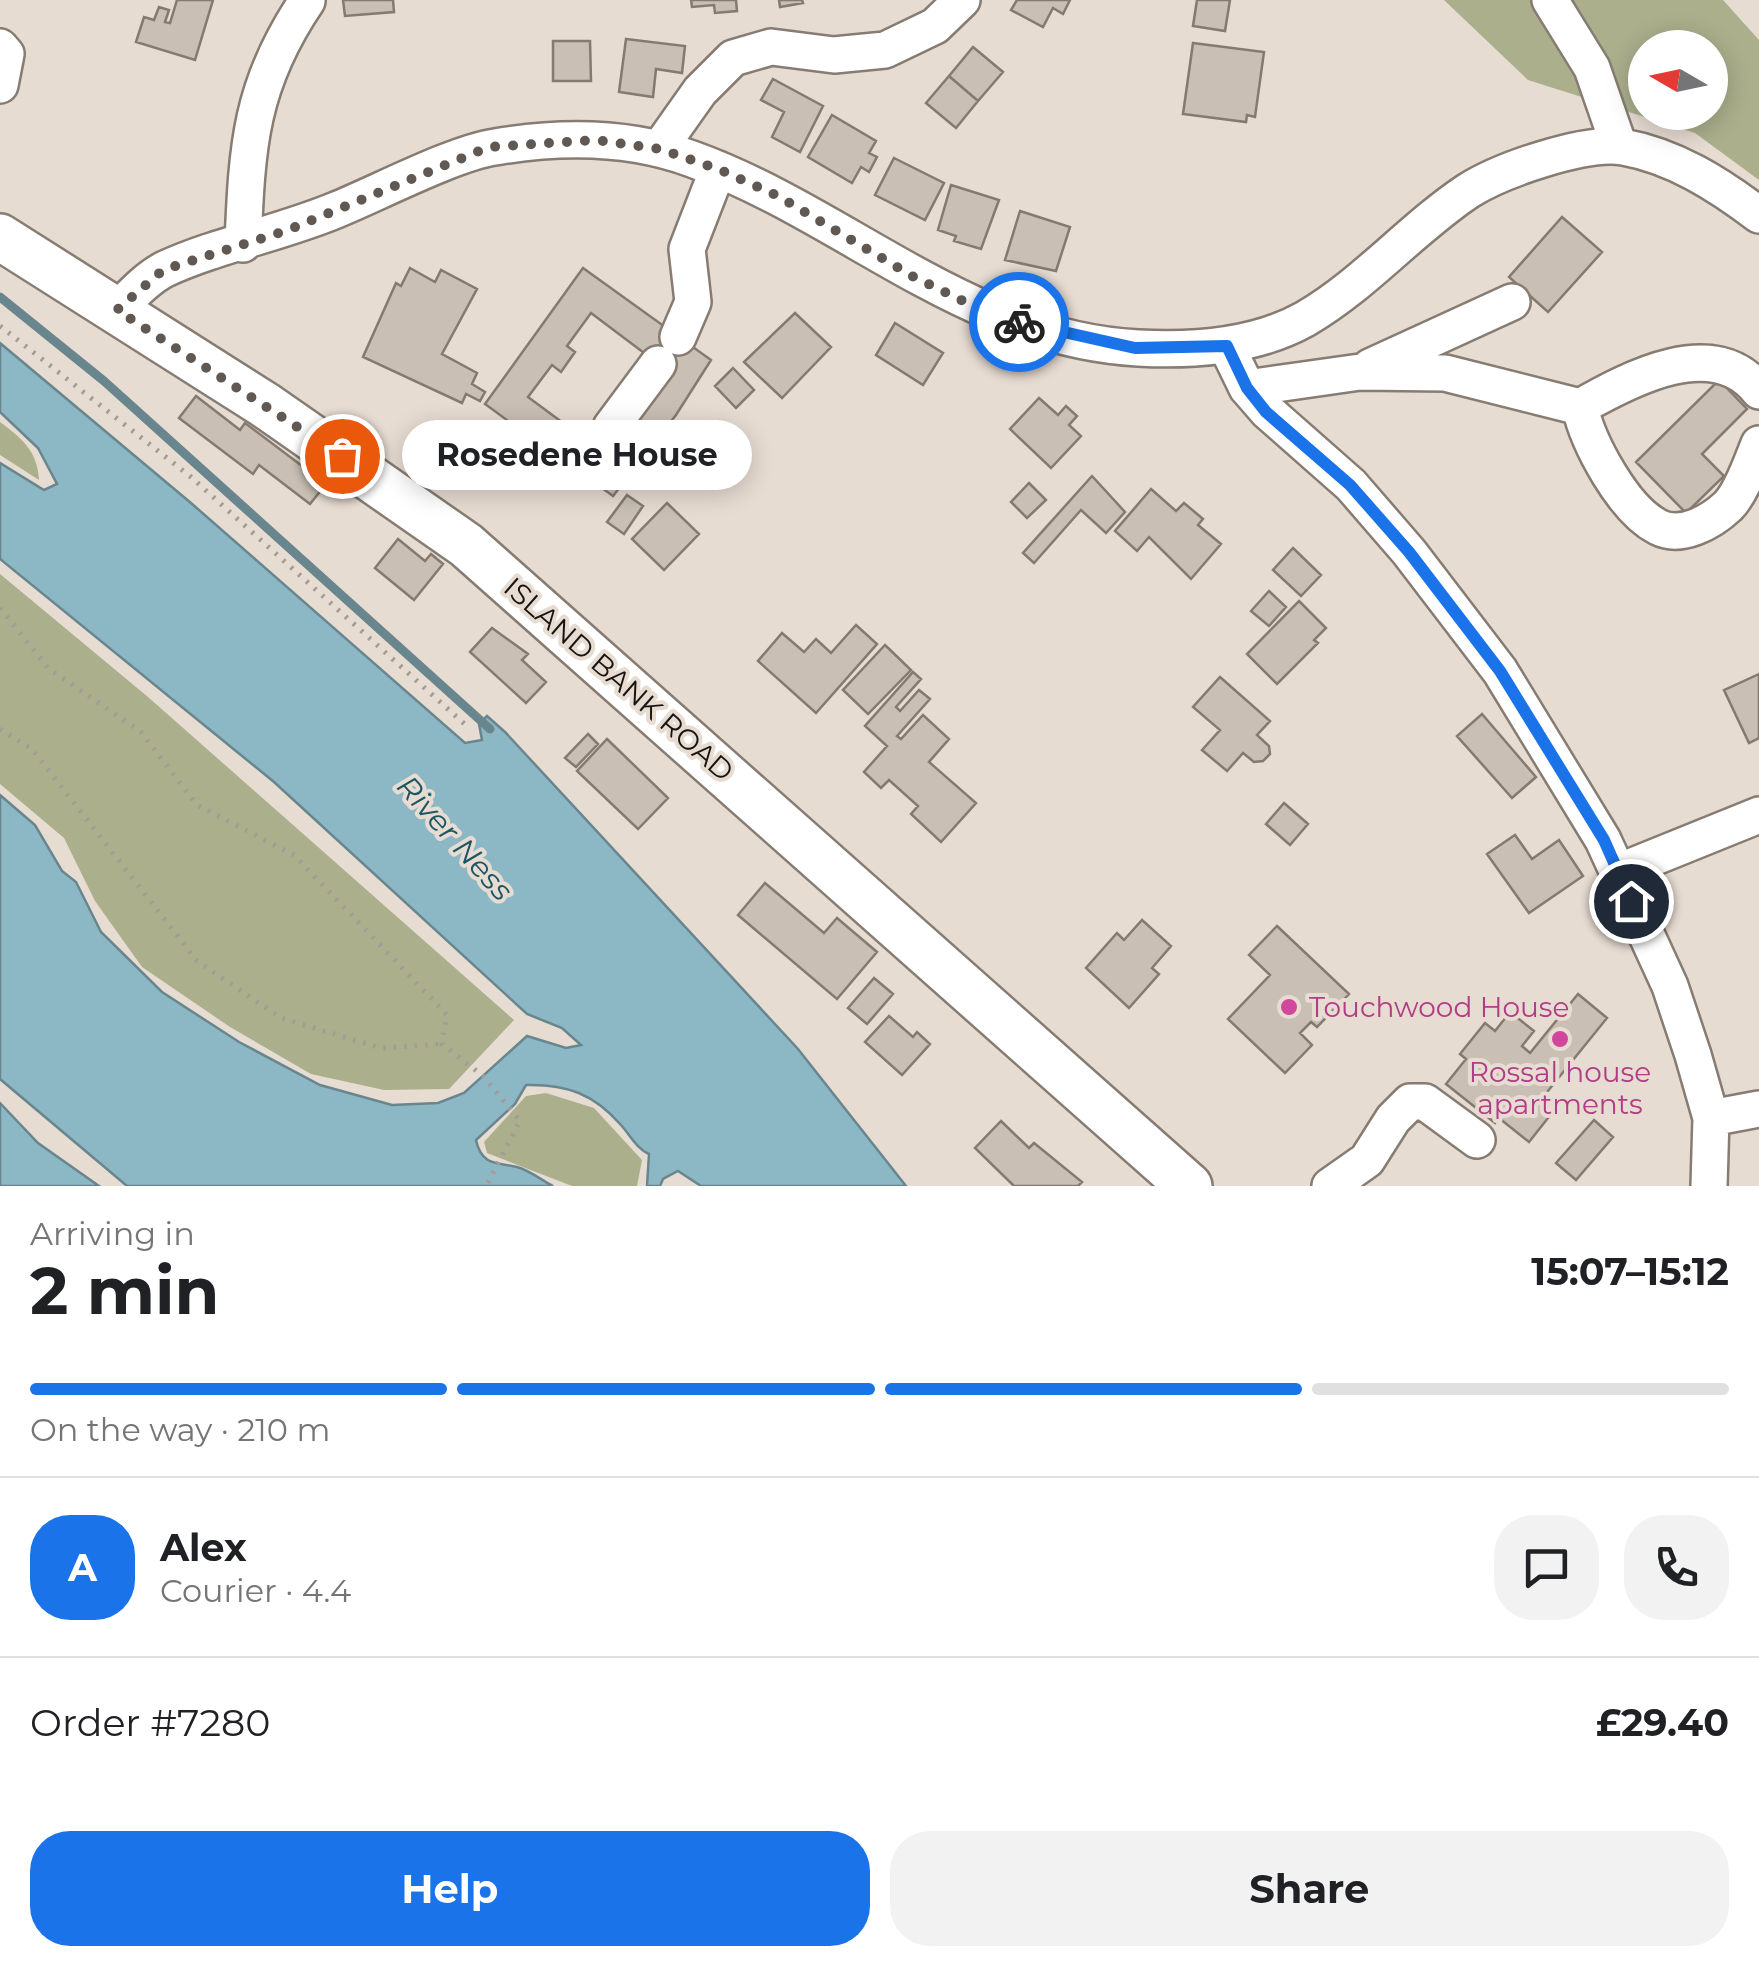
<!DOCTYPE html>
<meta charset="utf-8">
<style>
body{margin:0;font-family:Montserrat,sans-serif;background:#f2f2f2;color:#202124;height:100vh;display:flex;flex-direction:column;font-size:38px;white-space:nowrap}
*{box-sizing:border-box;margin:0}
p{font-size:32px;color:#757577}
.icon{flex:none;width:55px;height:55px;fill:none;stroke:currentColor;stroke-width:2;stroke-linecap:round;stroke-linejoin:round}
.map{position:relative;height:1186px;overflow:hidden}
.details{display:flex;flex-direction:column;background:#fff;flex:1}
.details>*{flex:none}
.needle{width:65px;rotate:279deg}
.tools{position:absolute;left:1628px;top:30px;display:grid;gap:20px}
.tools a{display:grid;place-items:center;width:100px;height:100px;border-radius:50%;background:#fff;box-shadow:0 5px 25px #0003;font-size:50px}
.pin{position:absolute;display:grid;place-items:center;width:85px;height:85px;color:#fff;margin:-42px;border:5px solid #fff;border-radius:50%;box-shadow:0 2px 10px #0007}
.courier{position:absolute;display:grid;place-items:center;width:100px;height:100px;margin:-50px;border:8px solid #1a73e8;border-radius:50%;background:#fff;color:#222;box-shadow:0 2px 12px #0007}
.bubble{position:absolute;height:70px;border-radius:35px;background:#fff;box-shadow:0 5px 25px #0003;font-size:32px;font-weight:700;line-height:70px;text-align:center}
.head em{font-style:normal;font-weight:700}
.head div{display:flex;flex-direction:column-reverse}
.head{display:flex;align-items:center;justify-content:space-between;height:170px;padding:0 30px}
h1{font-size:65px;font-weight:700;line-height:75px}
.bar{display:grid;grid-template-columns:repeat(4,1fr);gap:15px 10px;align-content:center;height:120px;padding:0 30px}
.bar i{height:12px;border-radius:8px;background:#e0e0e0}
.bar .current{background:#1a73e8}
.bar p{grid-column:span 4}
.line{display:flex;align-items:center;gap:25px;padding:0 30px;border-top:2px solid #e0e0e0}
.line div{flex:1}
.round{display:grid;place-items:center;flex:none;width:105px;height:105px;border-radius:40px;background:#f2f2f2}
.action{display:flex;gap:20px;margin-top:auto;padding:20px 30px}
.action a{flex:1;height:115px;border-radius:40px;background:#1a73e8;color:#fff;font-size:40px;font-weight:700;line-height:115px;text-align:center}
.action a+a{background:#f2f2f2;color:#202124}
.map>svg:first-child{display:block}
</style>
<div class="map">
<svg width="1759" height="1186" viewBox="0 0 1759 1186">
<rect width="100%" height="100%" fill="#e7dcd2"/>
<path fill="#abaf8c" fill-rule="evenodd" d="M1444,0H1723L1759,40V180L1695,133L1528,80ZM1645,48H1710V112H1645Z
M0,422C22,438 38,452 39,480L0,455Z
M0,574L148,697L514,1020L449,1089L384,1090L311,1074L230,1027L142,967L95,901L64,838L0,784Z
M546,1093L594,1108L642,1160L637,1186H572L487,1153L484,1142L526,1096Z"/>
<path fill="#8cb7c4" stroke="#69868e" stroke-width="2.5" d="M0,343L191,503L465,743L482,740L479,724L487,716L505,732L798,1049L906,1186H701L678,1171L663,1179L660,1186H647L649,1154C636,1148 630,1135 621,1125C594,1094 567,1084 526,1085L515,1104L476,1140C482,1167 498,1162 517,1167C529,1170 543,1181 553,1186H127L0,1079V795L35,825L62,871L76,882L101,932L162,992L239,1042L320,1085L392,1105L438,1103L464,1093L527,1036L566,1048L581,1045L562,1028L527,1014L274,782L0,559V463L44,490L57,484L38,448L0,412Z
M0,1103L38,1143L99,1186H0Z"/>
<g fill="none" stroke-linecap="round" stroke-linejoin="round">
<path stroke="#69868e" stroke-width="9" d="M0,297L104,381L490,729"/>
</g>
<path fill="#c9bfb4" stroke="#847a70" stroke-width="2.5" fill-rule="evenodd" d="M177,0H213L195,60L136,42L144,17L154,20L159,7L169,10L165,22L170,23Z
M343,0H393L394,12L345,16Z
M691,0H736L737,11L715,13L714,5L692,7Z
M779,0H802L803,3L780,7Z
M1017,0H1070L1063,14L1053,8L1043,27L1011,10Z
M1197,0H1230L1225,31L1193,26Z
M626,39L685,46L682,73L656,69L653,97L619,92Z
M553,41H590L591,81H553Z
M1193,43L1264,52L1255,117L1247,115L1246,122L1183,114Z
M973,47L1003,72L978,101L949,76Z
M949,76L978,101L956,128L926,103Z
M773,79L823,106L800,152L772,137L784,112L761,100Z
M832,115L876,141L869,153L877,157L869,172L861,167L852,183L808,157Z
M894,158L944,183L925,220L875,195Z
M951,185L999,200L981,249L954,241L956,236L938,230Z
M1020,211L1070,227L1056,271L1005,260Z
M1562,217L1602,252L1548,312L1509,277Z
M410,268L435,282L441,270L477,289L442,354L477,373L472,384L485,392L480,401L466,394L462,403L363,357L396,283L401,286Z
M583,268L711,360L676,415L613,496L533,438L526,446L507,430L511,423L485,404ZM591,313L668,371L605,454L528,397L552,365L561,372L575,352L567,346Z
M795,313L831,347L782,398L744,362Z
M895,323L943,353L923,385L876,355Z
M733,368L754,390L736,408L715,386Z
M1719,380L1747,409L1702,454L1724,476L1686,513L1636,462Z
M196,396L240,430L245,423L326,484L310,504L259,465L253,474L179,418Z
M1039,398L1058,415L1066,406L1077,416L1069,425L1081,436L1051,468L1010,429Z
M1092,476L1125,512L1106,533L1081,510L1034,563L1023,553Z
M1029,483L1046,500L1027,518L1011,502Z
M1151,489L1176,511L1184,503L1203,519L1198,525L1221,544L1191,579L1149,537L1137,551L1115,531Z
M627,495L643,506L624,534L607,522Z
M667,503L699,534L664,570L632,539Z
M398,539L425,561L431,554L443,564L414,600L375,568Z
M1293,548L1321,575L1301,596L1273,570Z
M1269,591L1286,607L1269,626L1251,611Z
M1299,601L1326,628L1314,640L1318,643L1277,684L1247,654Z
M856,625L877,644L816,713L758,661L782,633L804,652L816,639L831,653Z
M492,628L528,654L522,660L546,682L526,703L470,652Z
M885,645L911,670L868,714L843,690Z
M913,672L921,679L896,707L900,711L919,690L930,699L897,736L901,739L923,715L949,739L929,762L976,803L941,842L911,814L918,806L889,780L881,788L864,772L887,746L865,726Z
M1759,674V738L1749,743L1724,690Z
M1220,677L1270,721L1257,735L1269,746L1270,754L1263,761L1254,762L1243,753L1227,771L1202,750L1220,730L1193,707Z
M1482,714L1536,777L1512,798L1457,736Z
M588,734L598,744L576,767L565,758Z
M607,739L668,798L638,829L577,771Z
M1284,803L1308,824L1290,845L1266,824Z
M1515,835L1532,859L1559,840L1583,876L1529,913L1487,854Z
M765,883L824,933L837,918L877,952L837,999L738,915Z
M1142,920L1171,946L1152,968L1159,974L1129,1008L1086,968L1117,933L1124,940Z
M1277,926L1349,994L1317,1027L1311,1022L1300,1033L1312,1045L1285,1073L1228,1019L1270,975L1249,955Z
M874,978L893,994L867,1024L848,1008Z
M1578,994L1607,1018L1539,1102L1552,1113L1529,1142L1499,1118L1495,1123L1446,1084L1466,1059L1460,1054L1485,1023L1495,1031L1510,1012L1534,1031L1522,1046L1530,1053Z
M889,1016L913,1037L917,1032L930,1044L902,1075L865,1042Z
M1594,1120L1613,1137L1576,1180L1556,1163Z
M1001,1121L1029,1148L1034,1143L1082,1182L1078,1186H1014L975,1148Z"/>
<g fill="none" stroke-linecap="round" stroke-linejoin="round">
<g stroke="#867c72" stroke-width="40">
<path id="minor" d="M1550,0L1592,68L1619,146
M0,47L6,54L0,85
M659,149L700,91L733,58L771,47L834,55L885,50L935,26L962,0
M243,244C247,146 250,85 307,1
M117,310C131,296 147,278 165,269C217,245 281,233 336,210C378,193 454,153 495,147C560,136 630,136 692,159C845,214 967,339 1138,348C1193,351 1255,347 1305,319C1364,285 1411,229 1468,191C1501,170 1585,141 1623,147C1674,156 1718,184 1759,215
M678,337L693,302L687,249L718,169
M1227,347L1247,388L1267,411L1351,485L1409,552L1500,671L1603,840L1670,986L1693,1055L1711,1118L1709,1186
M1370,367L1512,302
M1247,388L1360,372L1445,373L1580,407C1629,379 1715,333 1759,391
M1580,407C1588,443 1623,509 1658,527C1681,539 1711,522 1728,506C1742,492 1751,463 1759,444
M611,427L658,364
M1618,872L1759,815
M1711,1118L1759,1109
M1330,1186L1367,1160L1393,1119L1410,1102H1425L1477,1140"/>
</g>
<g stroke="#867c72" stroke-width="50">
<path id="major" d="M0,237L265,405L466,545L1189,1186"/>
</g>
<path stroke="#a49c94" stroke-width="5" stroke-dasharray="2.5 8" stroke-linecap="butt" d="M0,326L191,477L469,728
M0,608L49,669L141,732L197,805L294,855L447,1015L442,1044L483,1076L520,1121L486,1186
M0,729L32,749L197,961L281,1018L381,1048L442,1044"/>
<use href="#minor" stroke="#fff" stroke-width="35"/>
<use href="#major" stroke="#fff" stroke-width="45"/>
</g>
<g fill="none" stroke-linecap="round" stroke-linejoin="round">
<path stroke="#605953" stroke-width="10" stroke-dasharray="0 18" d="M342,456L117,310L163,270L288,230L489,147L596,140L660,149L718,169L778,196L912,276L994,316L1019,322"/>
<path stroke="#1a73e8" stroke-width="12" d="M1019,322L1135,348L1227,346L1247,388L1266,412L1350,485L1409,552L1500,671L1604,840L1631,901"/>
</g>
<g fill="#d1479c" stroke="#e7dcd2" stroke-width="4">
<circle cx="1289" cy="1007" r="10"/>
<circle cx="1560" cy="1039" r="10"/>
</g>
<g text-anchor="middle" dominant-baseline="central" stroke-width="8" stroke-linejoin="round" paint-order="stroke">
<g font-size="28" fill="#17130f" stroke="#e7dcd2">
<text transform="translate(619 679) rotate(41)">ISLAND BANK ROAD</text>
</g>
<g font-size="28" fill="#b23c85" stroke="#e7dcd2" text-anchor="start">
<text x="1309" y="1007">Touchwood House</text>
<text x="1560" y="1072" text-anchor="middle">Rossal house<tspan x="1560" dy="32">apartments</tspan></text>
</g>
<g font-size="30" font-style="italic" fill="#1c5665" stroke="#e7dcd2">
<text transform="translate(455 838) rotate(48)">River Ness</text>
</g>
</g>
</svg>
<div class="tools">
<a><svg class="needle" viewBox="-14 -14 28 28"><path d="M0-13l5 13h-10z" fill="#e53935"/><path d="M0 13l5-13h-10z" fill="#757577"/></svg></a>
</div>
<div class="pin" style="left:342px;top:456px;background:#ea580c"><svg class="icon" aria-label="bag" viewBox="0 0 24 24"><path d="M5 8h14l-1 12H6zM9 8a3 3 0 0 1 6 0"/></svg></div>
<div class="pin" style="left:1631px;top:901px;background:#1f2937"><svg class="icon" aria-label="home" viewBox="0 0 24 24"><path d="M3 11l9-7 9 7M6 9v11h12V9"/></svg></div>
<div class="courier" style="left:1019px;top:322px"><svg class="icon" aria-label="bike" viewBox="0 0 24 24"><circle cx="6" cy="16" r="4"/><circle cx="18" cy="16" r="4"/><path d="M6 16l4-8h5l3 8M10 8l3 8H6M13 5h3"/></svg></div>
<div class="bubble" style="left:402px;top:420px;width:350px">Rosedene House</div>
</div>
<section class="details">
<div class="head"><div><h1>2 min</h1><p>Arriving in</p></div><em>15:07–15:12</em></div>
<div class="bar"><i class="current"></i><i class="current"></i><i class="current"></i><i></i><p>On the way · 210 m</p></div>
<div class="line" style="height:180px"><b class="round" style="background:#1a73e8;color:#fff">A</b><div><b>Alex</b><p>Courier · 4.4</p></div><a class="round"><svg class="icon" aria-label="chat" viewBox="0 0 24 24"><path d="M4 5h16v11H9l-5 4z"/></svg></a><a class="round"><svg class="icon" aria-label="phone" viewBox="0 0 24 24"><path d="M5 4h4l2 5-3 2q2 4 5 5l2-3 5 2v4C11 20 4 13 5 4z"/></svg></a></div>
<div class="line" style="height:130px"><div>Order #7280</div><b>£29.40</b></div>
<div class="action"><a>Help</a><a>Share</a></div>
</section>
